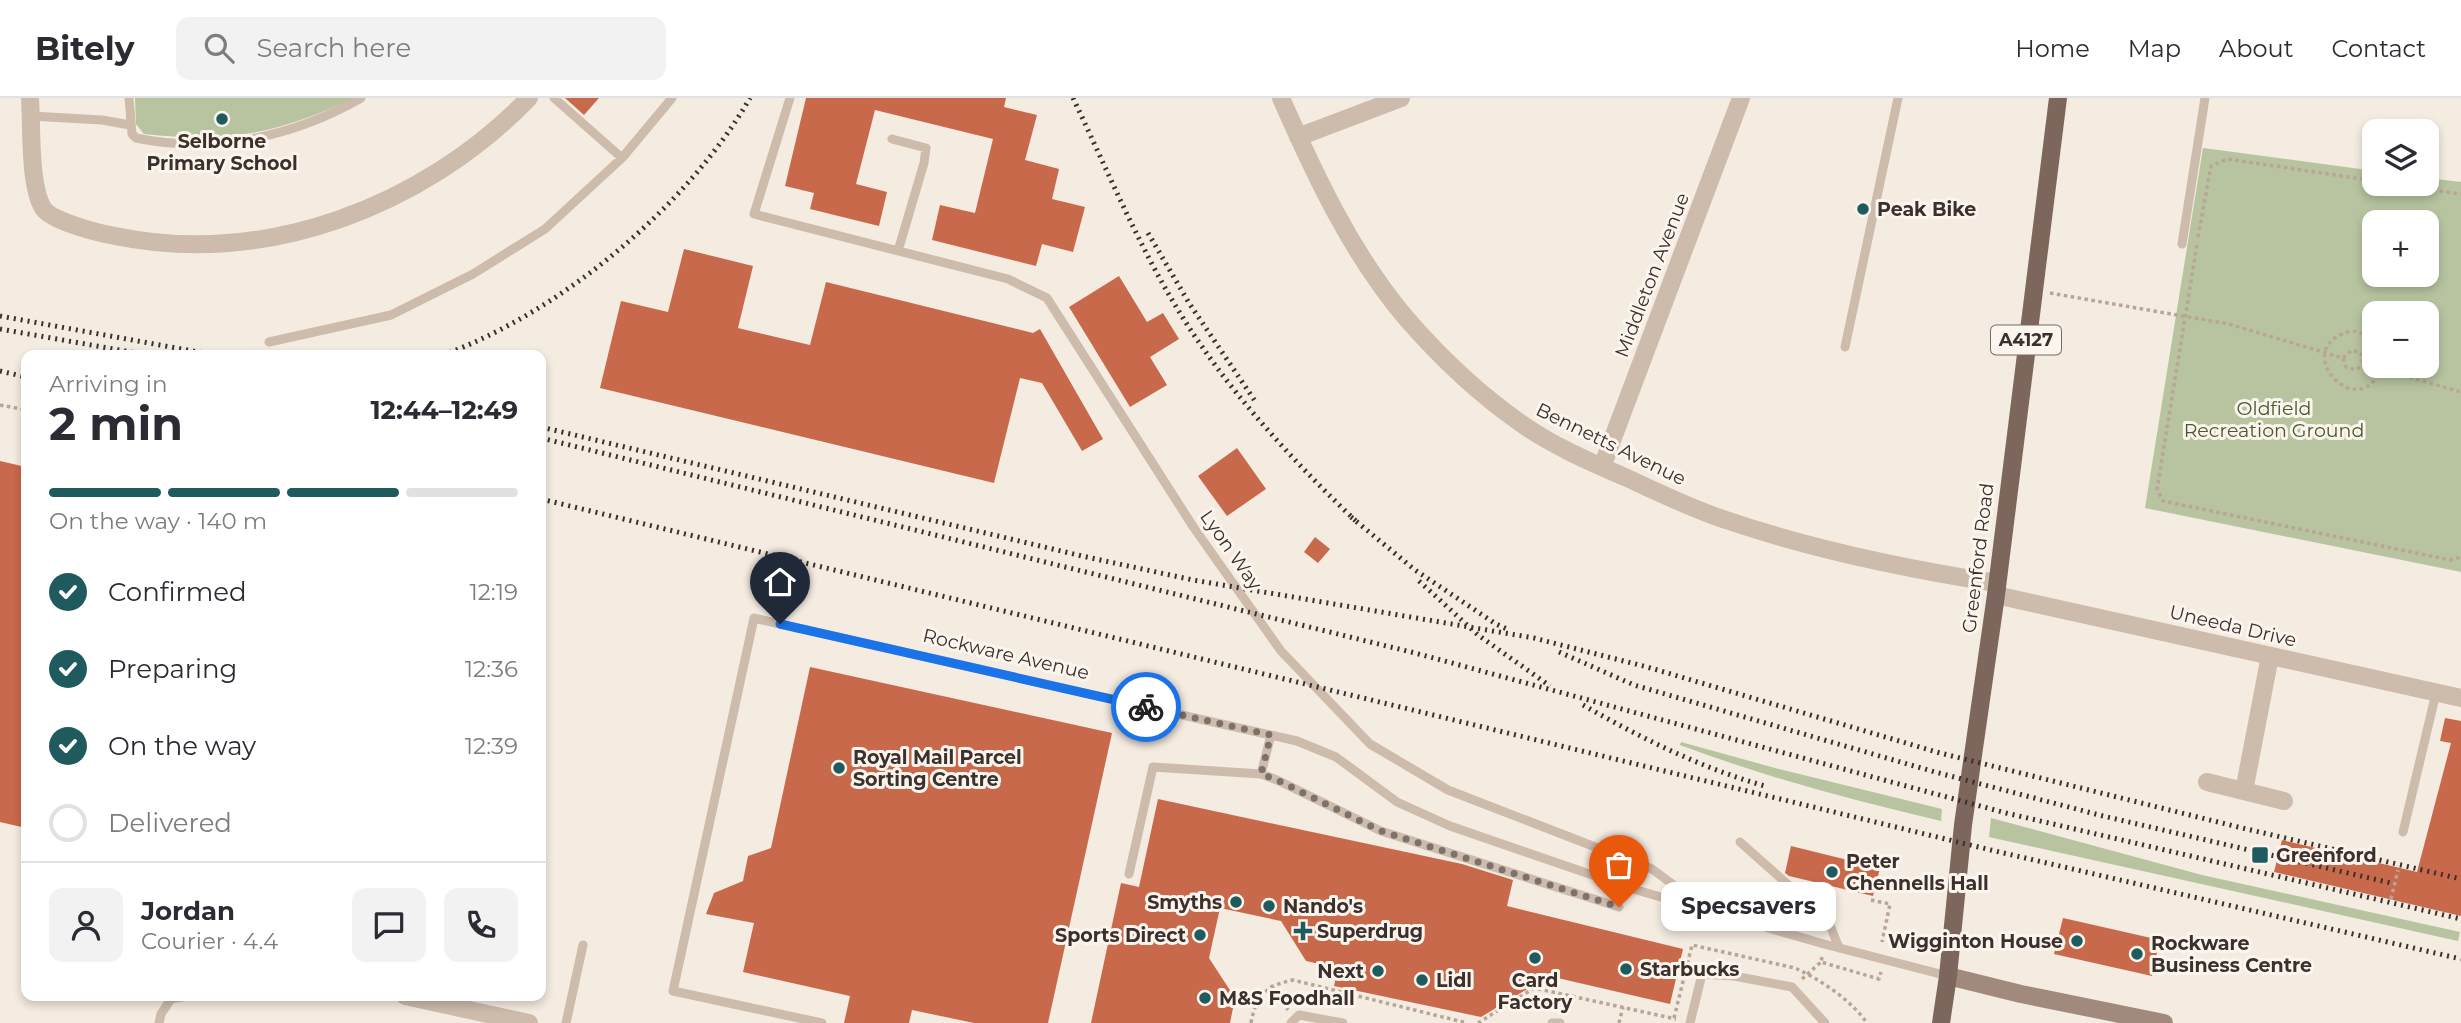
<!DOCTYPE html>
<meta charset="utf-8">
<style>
body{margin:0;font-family:Montserrat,sans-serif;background:#f2f2f3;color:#2b2b33;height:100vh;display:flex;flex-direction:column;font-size:26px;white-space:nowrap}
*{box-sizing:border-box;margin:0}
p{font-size:23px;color:#7c7c81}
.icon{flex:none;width:38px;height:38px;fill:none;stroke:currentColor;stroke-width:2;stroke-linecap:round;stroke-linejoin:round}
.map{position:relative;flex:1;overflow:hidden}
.details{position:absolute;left:21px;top:252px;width:525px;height:651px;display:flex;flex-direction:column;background:#fff;border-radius:14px;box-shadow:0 4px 10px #0003}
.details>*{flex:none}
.tools{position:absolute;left:2362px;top:21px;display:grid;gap:14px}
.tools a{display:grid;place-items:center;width:77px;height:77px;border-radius:14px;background:#fff;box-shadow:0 4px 10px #0003;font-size:35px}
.pin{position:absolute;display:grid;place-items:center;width:60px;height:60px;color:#fff;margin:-72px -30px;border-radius:50% 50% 50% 0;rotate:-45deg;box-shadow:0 0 7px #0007}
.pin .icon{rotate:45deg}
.courier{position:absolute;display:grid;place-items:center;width:70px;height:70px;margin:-35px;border:5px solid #1a73e8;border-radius:50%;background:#fff;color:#222;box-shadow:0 2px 9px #0007}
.bubble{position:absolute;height:49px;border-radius:14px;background:#fff;box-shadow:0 4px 10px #0003;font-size:23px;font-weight:700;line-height:49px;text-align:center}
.headline em{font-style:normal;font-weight:700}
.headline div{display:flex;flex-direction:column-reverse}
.headline{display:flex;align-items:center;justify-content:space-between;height:119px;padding:0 28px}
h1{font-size:46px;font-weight:700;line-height:52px}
.bar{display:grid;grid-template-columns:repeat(4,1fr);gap:10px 7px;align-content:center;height:84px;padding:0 28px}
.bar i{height:9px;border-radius:5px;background:#e1e1e2}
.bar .on{background:#1f5a5e}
.bar p{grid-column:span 4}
.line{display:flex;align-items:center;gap:18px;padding:0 28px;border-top:2px solid #e1e1e2}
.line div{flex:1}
.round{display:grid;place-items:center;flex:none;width:74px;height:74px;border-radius:14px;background:#f2f2f3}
ol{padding:0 28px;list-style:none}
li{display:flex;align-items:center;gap:21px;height:77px}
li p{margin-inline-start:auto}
li .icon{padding:7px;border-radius:50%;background:#1f5a5e;color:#fff;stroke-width:4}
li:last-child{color:#7c7c81}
li i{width:38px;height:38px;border:4px solid #e1e1e2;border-radius:50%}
header{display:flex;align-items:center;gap:42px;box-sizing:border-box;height:98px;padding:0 35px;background:#fff;border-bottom:2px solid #e1e1e2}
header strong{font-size:33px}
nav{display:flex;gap:38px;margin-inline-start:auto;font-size:24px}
.search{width:490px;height:63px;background:#f2f2f3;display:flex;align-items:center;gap:18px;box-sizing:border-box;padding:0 24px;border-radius:14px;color:#7c7c81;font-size:26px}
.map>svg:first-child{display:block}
</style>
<header>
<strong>Bitely</strong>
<div class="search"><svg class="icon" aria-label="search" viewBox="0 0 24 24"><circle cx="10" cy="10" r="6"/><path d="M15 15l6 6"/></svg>Search here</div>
<nav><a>Home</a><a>Map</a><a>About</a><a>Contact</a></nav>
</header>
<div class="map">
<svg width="2461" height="925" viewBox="0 0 2461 925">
<rect width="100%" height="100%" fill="#f4ebe1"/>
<path fill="#b8c4a0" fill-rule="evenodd" d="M135,0H355C275,36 231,45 144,36L136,26Z
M2203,50L2375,73V86H2427V80L2461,84V474L2145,410ZM2427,124V177H2375V124ZM2375,215H2427V268H2375Z
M1681,644L1775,670L1942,711L1941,723C1852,702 1765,679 1680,647Z
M1991,720L2202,777L2460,834L2458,843L1989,739Z"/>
<path fill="#c8694b" d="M565,0H599L584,17Z
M806,0H1006L1004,9L1037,17L1025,62L1059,71L1052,101L1085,109L1073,154L1042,146L1036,168L932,142L940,107L975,115L993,41L875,12L856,86L887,94L879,128L810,111L814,95L785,88Z
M684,151L753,168L738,230L810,247L826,184L1033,235L1040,231L1103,341L1082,353L1042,285L1020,280L994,385L600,290L621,203L668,214Z
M1119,178L1147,224L1163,215L1179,241L1150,259L1167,287L1130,309L1069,209Z
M1237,350L1266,391L1227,418L1198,378Z
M0,363L26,369V730L0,724Z
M1315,439L1330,451L1318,465L1304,454Z
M810,569L1112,635L1048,925H974L912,912L909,925H844L850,898L743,874L754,825L706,816L714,795L743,783L748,758L771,750Z
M2445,620L2461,623V818L2274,774L2282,742L2417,774L2451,645L2440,643Z
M1158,701L1462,766L1513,782L1507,808L1683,851L1670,906L1549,878L1481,919L1334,888L1338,870L1306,863L1281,823L1220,810L1209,860L1235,900L1230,925H1091L1121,785L1139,789Z
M1791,748L1880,770L1873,798L1789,778L1785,775Z
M2063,820L2160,842L2152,878L2054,856Z"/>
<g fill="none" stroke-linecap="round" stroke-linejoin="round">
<path stroke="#b9a596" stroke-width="3.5" stroke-dasharray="3.5 3.5" stroke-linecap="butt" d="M2391,86L2461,96
M2198,139L2211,68L2228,61L2375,83
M2197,147L2157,391L2163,403L2450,462L2461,459
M2050,195L2229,226L2343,260L2346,269L2356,272L2363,266L2461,294
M2375,243C2366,236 2356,231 2345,235C2290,254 2361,329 2382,268
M2343,260L2352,252L2361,255L2363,266
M0,307L26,312
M2391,801L2398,772
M1871,802L1890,806L1882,844
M1822,859L1821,864L1879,881L1881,874
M1802,881L1821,864
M1271,887L1288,912
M1674,920L1692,847L1795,870C1821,882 1851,902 1867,925
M1251,925C1256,897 1266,888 1293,882L1467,925
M1478,925L1534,890L1676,921
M1619,925L1623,909"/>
<path stroke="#cdbbac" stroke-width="9" d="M129,0L132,36L136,40C213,56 293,39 361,0
M554,0L622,60
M790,0L754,116L1008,181L1047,200L1194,430L1281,553L1370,646L1448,692L1652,771L1703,809
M31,18L102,22L130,27
M892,41L926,50L924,65L898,153
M2182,146L2205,0
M269,244L391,217L473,176L545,131L622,60L672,0
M1845,249L1898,0
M1271,637L1261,676L1277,682L1381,733L1619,809
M2403,734L2436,595
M1740,744L1828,822L1839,850
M1129,776L1153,669L1261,676
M159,925L161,916L171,901L187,898
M566,925L583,847
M822,925L673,893L754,520L1297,643L1336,659L1397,704L1450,728L1633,791L1824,846L1948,878
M1291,925L1299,917L1343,925
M1552,925H1560
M1690,925L1702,876L1734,878L1792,889L1825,925"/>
<path stroke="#cdbbac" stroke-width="18" d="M30,0C32,28 29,87 43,110C51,123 98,135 115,138C266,169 423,109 529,0
M1281,0C1315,77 1351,155 1406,220C1439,258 1478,295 1519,324C1551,347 1590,364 1627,380C1660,395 1694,412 1729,423C1815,452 1907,471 1997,485
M1298,39L1401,0
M1602,369L1741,0
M1996,497L2461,600
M2207,684L2284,703
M2244,693L2270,558
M405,898L529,925"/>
<path stroke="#a18a7d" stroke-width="18" d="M1948,878L2021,896L2164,925"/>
<path stroke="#7d675c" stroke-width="18" d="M1941,925L1948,878L1963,727L1996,497L2058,0"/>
<path stroke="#3b302b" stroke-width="5" stroke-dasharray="2 5" stroke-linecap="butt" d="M1073,0C1113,84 1149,174 1203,250C1245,311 1304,374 1358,425
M1148,135L1189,205L1255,303
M0,218L215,257
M0,231L148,257
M443,257C561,214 687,109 750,0
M0,273L26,279
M541,329L1082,458L1193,482L1534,540L1647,569L1940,655L2238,729L2461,781
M541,340L1415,555L2006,715L2461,821
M541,401L1995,753L2461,861
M1351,419L1415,472L1496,526L1507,531
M1419,483L1478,537L1550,588
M1559,554L1634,587L1935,674L2103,718L2391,785
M1583,607C1641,640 1701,670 1765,688"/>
</g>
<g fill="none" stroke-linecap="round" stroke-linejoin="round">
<path stroke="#7c716b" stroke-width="7" stroke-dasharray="0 12.6" d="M1146,609L1271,637L1261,676L1277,682L1381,733L1619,809"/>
<path stroke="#1a73e8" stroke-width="9" d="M780,526L1146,609"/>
</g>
<g fill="#1f5a5e" stroke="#fbf5ee" stroke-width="2.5">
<circle cx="222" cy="21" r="7"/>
<circle cx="1863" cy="111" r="7"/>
<circle cx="839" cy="670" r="7"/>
<rect x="2251" y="748" width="18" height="18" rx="3.5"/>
<circle cx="1832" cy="774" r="7"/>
<circle cx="1236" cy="804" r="7"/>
<circle cx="1269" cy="808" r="7"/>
<path d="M1299.5 822.5h7v7h7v7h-7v7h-7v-7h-7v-7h7z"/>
<circle cx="1200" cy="837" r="7"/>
<circle cx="2077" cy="843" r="7"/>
<circle cx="2137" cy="856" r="7"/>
<circle cx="1535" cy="860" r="7"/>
<circle cx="1626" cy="871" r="7"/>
<circle cx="1378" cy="873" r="7"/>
<circle cx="1422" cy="882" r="7"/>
<circle cx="1205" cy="900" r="7"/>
</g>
<g text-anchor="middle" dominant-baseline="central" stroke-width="6" stroke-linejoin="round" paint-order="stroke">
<rect fill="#fbf5ee" stroke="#756b66" stroke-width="2" x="1991" y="227.5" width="70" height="29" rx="5"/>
<g font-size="18" font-weight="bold" fill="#3b302b">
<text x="2026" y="242">A4127</text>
</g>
<g font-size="19" font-weight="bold" fill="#3b302b" stroke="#fbf5ee" text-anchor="start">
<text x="222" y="43" text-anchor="middle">Selborne<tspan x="222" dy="22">Primary School</tspan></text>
<text x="1877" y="111">Peak Bike</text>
<text x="853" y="659">Royal Mail Parcel<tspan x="853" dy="22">Sorting Centre</tspan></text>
<text x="2276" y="757">Greenford</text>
<text x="1846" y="763">Peter<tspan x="1846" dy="22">Chennells Hall</tspan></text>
<text x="1222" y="804" text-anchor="end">Smyths</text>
<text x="1283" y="808">Nando's</text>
<text x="1317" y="833">Superdrug</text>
<text x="1186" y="837" text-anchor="end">Sports Direct</text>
<text x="2063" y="843" text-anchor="end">Wigginton House</text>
<text x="2151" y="845">Rockware<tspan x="2151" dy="22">Business Centre</tspan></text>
<text x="1640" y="871">Starbucks</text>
<text x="1364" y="873" text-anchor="end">Next</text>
<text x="1436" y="882">Lidl</text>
<text x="1535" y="882" text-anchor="middle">Card<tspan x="1535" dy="22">Factory</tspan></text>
<text x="1219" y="900">M&amp;S Foodhall</text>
</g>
<g font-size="19" fill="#3b302b" stroke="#fbf5ee">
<text transform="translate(1652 177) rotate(-69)">Middleton Avenue</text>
<text transform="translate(1611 346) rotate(26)">Bennetts Avenue</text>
<text transform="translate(1231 452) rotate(55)">Lyon Way</text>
<text transform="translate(1978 460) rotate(-83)">Greenford Road</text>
<text transform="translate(2233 528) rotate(13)">Uneeda Drive</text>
<text transform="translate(1006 556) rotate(13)">Rockware Avenue</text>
</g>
<g font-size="19" fill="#4a5a2e" stroke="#fbf5ee">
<text x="2274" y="310">Oldfield<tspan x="2274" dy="22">Recreation Ground</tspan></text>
</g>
</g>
</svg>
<div class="tools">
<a><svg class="icon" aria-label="layers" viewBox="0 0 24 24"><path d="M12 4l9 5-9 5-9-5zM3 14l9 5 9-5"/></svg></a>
<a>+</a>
<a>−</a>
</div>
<div class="pin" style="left:1619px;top:809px;background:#ea580c"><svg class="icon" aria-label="bag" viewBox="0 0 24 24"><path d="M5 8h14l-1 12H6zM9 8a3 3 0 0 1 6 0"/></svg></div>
<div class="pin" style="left:780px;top:526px;background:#1f2937"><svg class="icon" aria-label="home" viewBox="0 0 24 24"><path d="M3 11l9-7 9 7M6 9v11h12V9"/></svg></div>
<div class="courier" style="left:1146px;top:609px"><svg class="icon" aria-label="bike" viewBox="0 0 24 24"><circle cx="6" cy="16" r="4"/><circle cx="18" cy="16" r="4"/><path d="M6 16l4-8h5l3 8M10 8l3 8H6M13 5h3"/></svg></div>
<div class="bubble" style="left:1661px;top:784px;width:175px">Specsavers</div>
<section class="details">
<div class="headline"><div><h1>2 min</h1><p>Arriving in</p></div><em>12:44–12:49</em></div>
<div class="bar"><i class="on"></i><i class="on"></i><i class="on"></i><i></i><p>On the way · 140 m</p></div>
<ol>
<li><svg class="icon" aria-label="check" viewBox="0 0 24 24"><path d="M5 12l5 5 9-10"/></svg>Confirmed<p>12:19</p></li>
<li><svg class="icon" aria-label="check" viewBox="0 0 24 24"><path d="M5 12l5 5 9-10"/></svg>Preparing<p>12:36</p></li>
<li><svg class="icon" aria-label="check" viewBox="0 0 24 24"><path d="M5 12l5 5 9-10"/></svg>On the way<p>12:39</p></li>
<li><i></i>Delivered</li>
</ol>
<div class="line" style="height:126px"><a class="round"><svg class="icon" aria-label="person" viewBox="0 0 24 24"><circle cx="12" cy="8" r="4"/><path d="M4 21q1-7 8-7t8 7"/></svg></a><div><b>Jordan</b><p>Courier · 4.4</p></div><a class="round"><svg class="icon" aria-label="chat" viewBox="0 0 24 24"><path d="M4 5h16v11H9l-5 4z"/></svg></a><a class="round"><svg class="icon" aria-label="phone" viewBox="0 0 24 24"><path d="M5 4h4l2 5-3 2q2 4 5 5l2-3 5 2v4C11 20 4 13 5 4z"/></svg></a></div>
</section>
</div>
